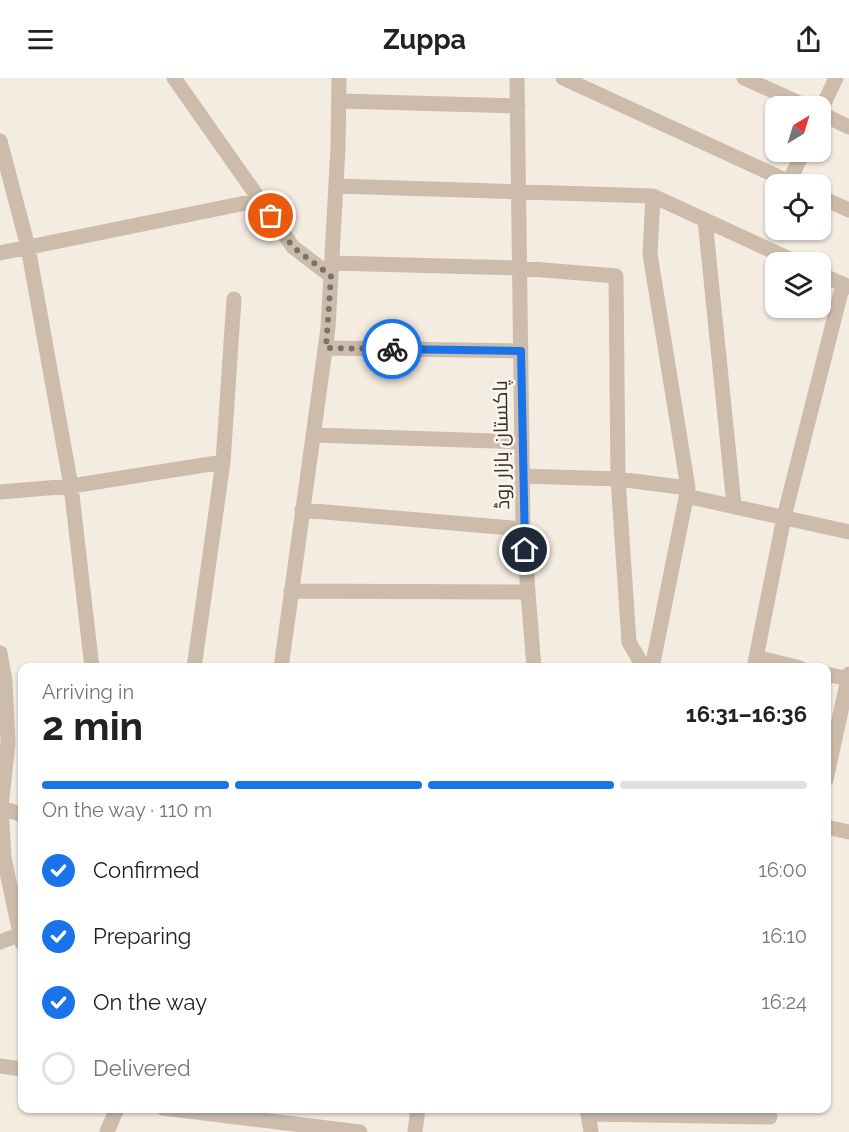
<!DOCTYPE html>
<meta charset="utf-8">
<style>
body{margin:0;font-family:Raleway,Cairo,sans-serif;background:#f2f2f2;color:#222;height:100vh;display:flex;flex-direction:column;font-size:22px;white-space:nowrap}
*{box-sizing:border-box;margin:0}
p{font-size:20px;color:#767676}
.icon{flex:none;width:33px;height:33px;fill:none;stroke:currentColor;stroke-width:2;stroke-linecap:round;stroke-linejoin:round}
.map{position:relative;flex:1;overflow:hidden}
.drawer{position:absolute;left:18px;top:585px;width:813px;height:450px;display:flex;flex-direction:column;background:#fff;border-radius:12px;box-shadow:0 2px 4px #0004}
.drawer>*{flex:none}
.needle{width:39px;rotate:38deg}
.fabs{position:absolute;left:765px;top:18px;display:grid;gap:12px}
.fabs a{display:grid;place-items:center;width:66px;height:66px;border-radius:12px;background:#fff;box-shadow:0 2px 4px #0004;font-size:30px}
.pin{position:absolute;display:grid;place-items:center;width:51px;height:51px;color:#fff;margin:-26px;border:3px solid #fff;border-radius:50%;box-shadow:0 2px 6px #0007}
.courier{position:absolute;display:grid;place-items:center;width:60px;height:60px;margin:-30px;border:4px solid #1a73e8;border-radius:50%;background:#fff;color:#222;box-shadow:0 2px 8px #0007}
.overview em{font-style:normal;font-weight:700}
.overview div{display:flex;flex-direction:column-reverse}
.overview{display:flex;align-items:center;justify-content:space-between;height:102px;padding:0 24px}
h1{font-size:39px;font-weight:700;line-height:45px}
.bar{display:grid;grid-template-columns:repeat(4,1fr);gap:9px 6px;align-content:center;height:72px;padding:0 24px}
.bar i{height:8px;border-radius:4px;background:#e0e0e0}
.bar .on{background:#1a73e8}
.bar p{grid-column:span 4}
ol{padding:0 24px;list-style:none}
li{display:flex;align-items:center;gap:18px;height:66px}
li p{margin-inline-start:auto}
li .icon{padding:6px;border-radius:50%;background:#1a73e8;color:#fff;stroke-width:4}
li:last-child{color:#767676}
li i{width:33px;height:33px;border:3px solid #e0e0e0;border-radius:50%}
header{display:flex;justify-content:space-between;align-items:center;height:78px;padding:0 24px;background:#fff;font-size:27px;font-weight:700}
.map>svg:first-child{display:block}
</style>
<header><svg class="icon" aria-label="menu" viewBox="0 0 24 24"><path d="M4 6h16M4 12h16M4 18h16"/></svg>Zuppa<svg class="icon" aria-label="share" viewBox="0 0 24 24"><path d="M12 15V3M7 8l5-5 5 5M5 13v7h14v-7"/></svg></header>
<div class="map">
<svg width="849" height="1054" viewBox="0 0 849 1054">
<rect width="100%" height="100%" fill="#f4ebe1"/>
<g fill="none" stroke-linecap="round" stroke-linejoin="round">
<path stroke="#cdbbac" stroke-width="15" d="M174,0L293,169L331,198
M517,0L523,451L534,590
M563,0L794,106
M744,0L806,28
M339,23L518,28
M820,34L836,0
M820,35L849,49
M0,63L28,169L71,408L92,590
M789,104L803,74
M336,108L653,118
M820,119L849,132
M705,142L734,427
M0,175L260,122
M332,185L520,190L616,198L618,401L629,564L644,590
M820,196L849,209
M326,270L521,273
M313,357L522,364
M522,398L618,401L688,410
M0,414L71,408L223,384
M686,418L849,454
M302,432L523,451
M291,513L528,514
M0,575L5,603L8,665L1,729L4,780L22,865
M756,579L800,590
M194,590L223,384L234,221
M281,590L328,250L338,70L339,0
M652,590L688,410L650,176L653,118L796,184
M754,590L784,439L843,206
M826,596L849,601
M826,702L849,596
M1,729L22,737
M826,749L849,754
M0,864L21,856
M0,988L22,991
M163,1030L360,1054
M587,1030L591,1054
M588,1036L770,1039
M107,1054L117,1030
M415,1054L418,1030"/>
</g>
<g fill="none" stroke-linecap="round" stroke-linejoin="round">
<path stroke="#7c716b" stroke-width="6" stroke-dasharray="0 10.8" d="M271,138L293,169L331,198L326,270L392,271"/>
<path stroke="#1a73e8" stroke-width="8" d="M392,271L521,273L525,472"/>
</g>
<g text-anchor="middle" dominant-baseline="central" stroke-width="5" stroke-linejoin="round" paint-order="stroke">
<g font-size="20" fill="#3b302b" stroke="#fbf5ee">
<text transform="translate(501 367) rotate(-91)">پاکستان بازار روڈ</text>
</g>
</g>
</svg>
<div class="fabs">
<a><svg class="needle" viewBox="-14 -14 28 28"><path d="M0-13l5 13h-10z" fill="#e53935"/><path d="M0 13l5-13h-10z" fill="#767676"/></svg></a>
<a><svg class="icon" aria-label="locate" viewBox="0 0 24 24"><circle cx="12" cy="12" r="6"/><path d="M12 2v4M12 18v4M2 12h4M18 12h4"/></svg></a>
<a><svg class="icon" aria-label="layers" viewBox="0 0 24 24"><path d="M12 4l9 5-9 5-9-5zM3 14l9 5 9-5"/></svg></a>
</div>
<div class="pin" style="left:271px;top:138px;background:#ea580c"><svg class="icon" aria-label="bag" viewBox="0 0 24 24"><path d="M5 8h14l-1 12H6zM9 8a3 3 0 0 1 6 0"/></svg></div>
<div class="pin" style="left:525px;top:472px;background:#1f2937"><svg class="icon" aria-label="home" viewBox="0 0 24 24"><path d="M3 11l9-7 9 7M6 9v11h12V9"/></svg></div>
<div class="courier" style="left:392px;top:271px"><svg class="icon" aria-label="bike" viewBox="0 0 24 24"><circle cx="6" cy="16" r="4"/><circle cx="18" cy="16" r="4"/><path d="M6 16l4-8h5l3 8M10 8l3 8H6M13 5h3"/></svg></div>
<section class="drawer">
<div class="overview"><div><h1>2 min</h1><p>Arriving in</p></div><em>16:31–16:36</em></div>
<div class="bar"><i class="on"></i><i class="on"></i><i class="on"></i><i></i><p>On the way · 110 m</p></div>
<ol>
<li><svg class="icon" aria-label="check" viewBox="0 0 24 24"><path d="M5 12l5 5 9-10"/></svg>Confirmed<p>16:00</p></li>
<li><svg class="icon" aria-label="check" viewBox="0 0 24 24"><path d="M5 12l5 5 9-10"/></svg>Preparing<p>16:10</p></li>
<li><svg class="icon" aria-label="check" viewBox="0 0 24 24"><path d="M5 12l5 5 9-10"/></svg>On the way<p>16:24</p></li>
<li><i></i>Delivered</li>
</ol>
</section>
</div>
